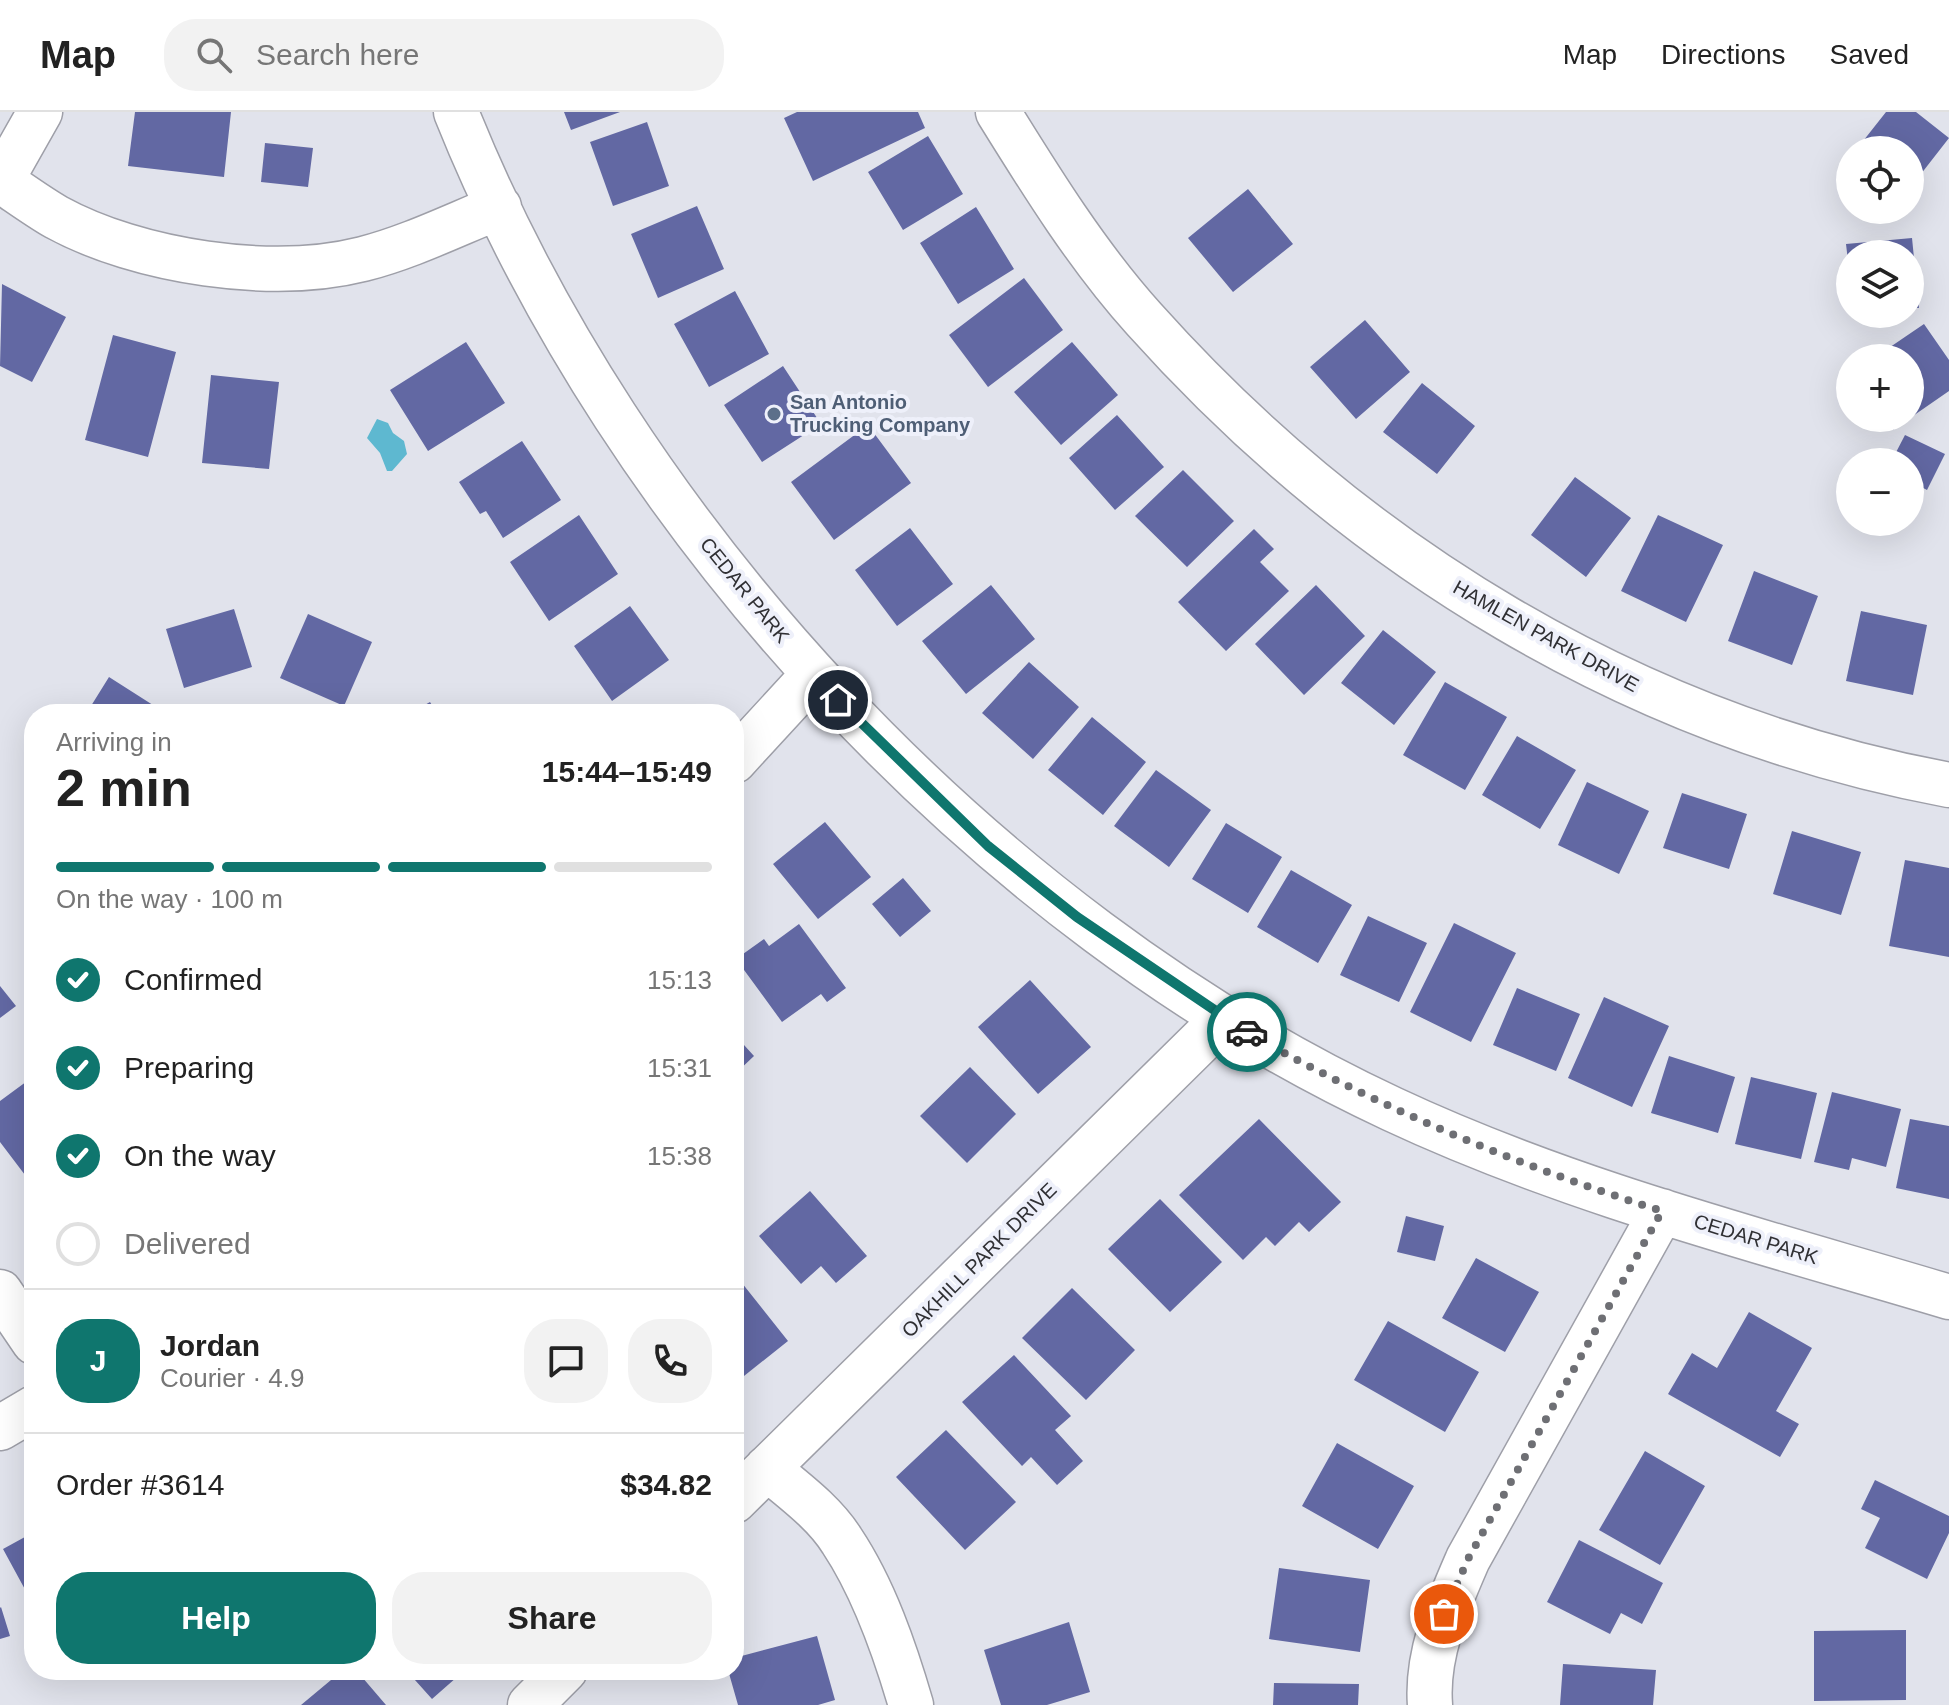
<!DOCTYPE html>
<meta charset="utf-8">
<style>
body{margin:0;font-family:Arial,sans-serif;background:#f2f2f2;color:#222;height:100vh;display:flex;flex-direction:column;font-size:30px;white-space:nowrap}
*{box-sizing:border-box;margin:0}
p{font-size:26px;color:#767676}
.icon{flex:none;width:44px;height:44px;fill:none;stroke:currentColor;stroke-width:2;stroke-linecap:round;stroke-linejoin:round}
.map{position:relative;flex:1;overflow:hidden}
.details{position:absolute;left:24px;top:592px;width:720px;height:976px;display:flex;flex-direction:column;background:#fff;border-radius:32px;box-shadow:0 8px 32px #0002}
.details>*{flex:none}
.controls{position:absolute;left:1836px;top:24px;display:grid;gap:16px}
.controls a{display:grid;place-items:center;width:88px;height:88px;border-radius:50%;background:#fff;box-shadow:0 8px 32px #0002;font-size:40px}
.pin{position:absolute;display:grid;place-items:center;width:68px;height:68px;color:#fff;margin:-34px;border:4px solid #fff;border-radius:50%;box-shadow:0 2px 8px #0007}
.courier{position:absolute;display:grid;place-items:center;width:80px;height:80px;margin:-40px;border:6px solid #0f766e;border-radius:50%;background:#fff;color:#222;box-shadow:0 2px 10px #0007}
.headline em{font-style:normal;font-weight:600}
.headline div{display:flex;flex-direction:column-reverse}
.headline{display:flex;align-items:center;justify-content:space-between;height:136px;padding:0 32px}
h1{font-size:52px;font-weight:600;line-height:60px}
.bar{display:grid;grid-template-columns:repeat(4,1fr);gap:12px 8px;align-content:center;height:96px;padding:0 32px}
.bar i{height:10px;border-radius:6px;background:#e0e0e0}
.bar .current{background:#0f766e}
.bar p{grid-column:span 4}
.line{display:flex;align-items:center;gap:20px;padding:0 32px;border-top:2px solid #e0e0e0}
.line div{flex:1}
.round{display:grid;place-items:center;flex:none;width:84px;height:84px;border-radius:32px;background:#f2f2f2}
ol{padding:0 32px;list-style:none}
li{display:flex;align-items:center;gap:24px;height:88px}
li p{margin-inline-start:auto}
li .icon{padding:8px;border-radius:50%;background:#0f766e;color:#fff;stroke-width:4}
li:last-child{color:#767676}
li i{width:44px;height:44px;border:4px solid #e0e0e0;border-radius:50%}
.primary-button{display:flex;gap:16px;margin-top:auto;padding:16px 32px}
.primary-button a{flex:1;height:92px;border-radius:32px;background:#0f766e;color:#fff;font-size:32px;font-weight:600;line-height:92px;text-align:center}
.primary-button a+a{background:#f2f2f2;color:#222}
header{display:flex;align-items:center;gap:48px;box-sizing:border-box;height:112px;padding:0 40px;background:#fff;border-bottom:2px solid #e0e0e0}
header strong{font-size:38px}
nav{display:flex;gap:44px;margin-inline-start:auto;font-size:28px}
.search{width:560px;height:72px;background:#f2f2f2;display:flex;align-items:center;gap:20px;box-sizing:border-box;padding:0 28px;border-radius:32px;color:#767676;font-size:30px}
.map>svg:first-child{display:block}
</style>
<header>
<strong>Map</strong>
<div class="search"><svg class="icon" aria-label="search" viewBox="0 0 24 24"><circle cx="10" cy="10" r="6"/><path d="M15 15l6 6"/></svg>Search here</div>
<nav><a>Map</a><a>Directions</a><a>Saved</a></nav>
</header>
<div class="map">
<svg width="1949" height="1593" viewBox="0 0 1949 1593">
<rect width="100%" height="100%" fill="#e1e3ec"/>
<path fill="#5eb8d0" d="M377,307L388,311L393,321L404,329L407,342L392,359H387L380,341L367,326Z"/>
<path fill="#6268a3" d="M135,0H231L224,65L128,54Z
M564,0H620L571,18Z
M797,0H918L925,16L813,69L784,6Z
M1886,0H1916L1949,26L1910,76V38H1856Z
M647,10L669,74L613,94L590,30Z
M928,24L963,82L903,118L868,60Z
M265,31L313,36L308,75L261,70Z
M1248,77L1293,132L1233,180L1188,126Z
M697,94L724,157L658,186L631,122Z
M976,95L1014,157L958,192L920,131Z
M1912,126L1919,196H1910V142H1850L1848,149L1846,132Z
M1024,166L1063,218L988,275L949,223Z
M2,172L66,205L32,270L0,254Z
M735,179L769,242L709,275L674,212Z
M1365,208L1410,260L1356,307L1310,255Z
M1924,212L1949,248V279L1910,306V246H1874Z
M113,223L176,240L148,345L85,328Z
M466,230L505,291L428,339L390,278Z
M1072,230L1118,283L1061,333L1014,280Z
M783,254L821,312L762,350L724,293Z
M211,263L279,270L269,357L202,351Z
M1422,271L1475,314L1437,362L1383,320Z
M1117,303L1164,355L1115,398L1069,346Z
M1885,306H1909L1893,318Z
M868,313L911,371L834,428L791,370Z
M1905,323L1945,342L1927,378L1910,369V350H1891Z
M522,329L561,388L503,426L486,399L480,402L459,370Z
M1183,358L1234,409L1187,455L1135,404Z
M1575,365L1631,406L1586,465L1531,423Z
M579,403L618,462L549,509L510,450Z
M1658,403L1723,433L1686,510L1621,479Z
M910,416L953,472L897,514L855,458Z
M1254,417L1274,437L1260,450L1289,479L1226,539L1178,490Z
M1754,459L1818,484L1792,553L1728,529Z
M991,473L1035,527L966,582L922,529Z
M1316,473L1365,524L1304,583L1255,532Z
M630,494L669,548L612,589L574,534Z
M234,497L252,555L184,576L166,517Z
M1861,499L1927,513L1913,583L1846,569Z
M308,502L372,530L344,594L280,566Z
M1383,518L1436,560L1394,613L1341,571Z
M1029,550L1079,595L1033,647L982,601Z
M109,565L167,602H86Z
M1445,570L1507,605L1465,678L1403,643Z
M430,590L437,602H409Z
M1092,605L1146,650L1103,703L1048,658Z
M1517,624L1576,658L1540,717L1482,683Z
M1156,658L1211,698L1169,755L1114,714Z
M1587,670L1649,699L1619,762L1558,733Z
M1682,681L1747,702L1729,757L1663,736Z
M825,710L871,765L818,807L773,752Z
M1226,711L1282,745L1248,801L1192,767Z
M1792,719L1861,740L1841,803L1773,782Z
M1905,748L1949,756V845L1889,834Z
M1291,758L1352,793L1318,851L1257,815Z
M903,766L931,799L900,825L872,792Z
M1368,804L1427,831L1399,890L1340,863Z
M1454,811L1516,841L1471,930L1410,900Z
M799,812L846,876L827,890L821,882L782,910L736,847L764,827L769,834Z
M1030,868L1091,935L1038,982L978,915Z
M0,874L16,894L0,906Z
M1517,876L1580,902L1556,959L1493,933Z
M1604,885L1669,914L1632,995L1568,966Z
M734,922L754,944L734,963Z
M1669,944L1735,965L1718,1021L1651,1001Z
M970,955L1016,1002L967,1051L920,1004Z
M34,964V1057L25,1063L0,1030V989Z
M1751,965L1817,981L1801,1047L1735,1032Z
M1832,980L1901,997L1886,1055L1852,1046L1849,1058L1814,1050Z
M1259,1007L1341,1090L1309,1120L1299,1110L1275,1134L1266,1125L1243,1148L1179,1083Z
M1910,1007L1949,1014V1087L1896,1076Z
M810,1079L867,1144L836,1171L821,1154L801,1172L759,1124Z
M1160,1087L1222,1150L1170,1200L1108,1137Z
M1406,1104L1444,1114L1435,1149L1397,1140Z
M1476,1146L1539,1180L1505,1240L1442,1206Z
M734,1161L788,1229L734,1272Z
M1072,1176L1135,1238L1086,1288L1022,1226Z
M1749,1200L1812,1236L1776,1299L1799,1312L1780,1345L1668,1282L1692,1241L1717,1256Z
M1388,1209L1479,1260L1445,1320L1354,1268Z
M1014,1243L1071,1304L1055,1318L1083,1349L1057,1373L1031,1345L1022,1354L962,1290Z
M946,1318L1016,1390L965,1438L896,1365Z
M1337,1331L1414,1374L1378,1437L1302,1394Z
M1645,1339L1705,1374L1660,1453L1599,1418Z
M1875,1368L1949,1404V1421L1927,1467L1865,1436L1880,1406L1861,1397Z
M34,1420V1494L3,1437Z
M1579,1428L1663,1471L1642,1512L1621,1501L1610,1522L1547,1490Z
M1279,1456L1370,1468L1360,1540L1269,1527Z
M1,1495L10,1524L0,1527V1496Z
M1069,1510L1090,1580L1047,1593H1001L984,1538Z
M1906,1518V1588L1814,1589V1519Z
M817,1524L835,1588L818,1593H738L728,1558H734V1546Z
M1563,1552L1656,1558L1653,1593H1560Z
M343,1558H356L386,1593H301Z
M406,1558H465L432,1587Z
M1274,1571L1359,1572L1358,1593H1273Z"/>
<g fill="none" stroke-linecap="round" stroke-linejoin="round">
<g stroke="#9e9fa8" stroke-width="47">
<path id="minor" d="M456,0C622,415 986,808 1392,997C1569,1080 1762,1129 1949,1185
M998,0C1042,71 1088,145 1144,207C1357,445 1633,614 1949,673
M0,68C18,80 37,94 56,105C138,150 272,170 363,147C410,135 454,113 499,95
M1,69L40,0
M734,649L814,562
M0,1180L34,1230
M0,1316L34,1296
M767,1356C793,1378 824,1400 842,1429C874,1477 895,1538 911,1593
M734,1389L1224,906
M530,1593L565,1558
M1430,1593C1426,1542 1448,1493 1468,1447L1662,1099"/>
</g>
<use href="#minor" stroke="#fff" stroke-width="44"/>
</g>
<g fill="none" stroke-linecap="round" stroke-linejoin="round">
<path stroke="#6e6f74" stroke-width="8" stroke-dasharray="0 14.4" d="M1247,920C1379,996 1516,1053 1662,1099L1468,1447L1444,1502"/>
<path stroke="#0f766e" stroke-width="10" d="M838,588L988,734L1077,805L1247,920"/>
</g>
<circle fill="#5c6f8a" stroke="#eef0fa" stroke-width="3" cx="774" cy="302" r="8"/>
<g text-anchor="middle" dominant-baseline="central" stroke-width="8" stroke-linejoin="round" paint-order="stroke">
<g font-size="20" font-weight="bold" fill="#4e5e75" stroke="#eef0fa" text-anchor="start">
<text x="790" y="290">San Antonio<tspan x="790" dy="23">Trucking Company</tspan></text>
</g>
<g font-size="20" fill="#303034" stroke="#eef0fa">
<text transform="translate(745 478) rotate(51)">CEDAR PARK</text>
<text transform="translate(1546 524) rotate(29)">HAMLEN PARK DRIVE</text>
<text transform="translate(1756 1127) rotate(17)">CEDAR PARK</text>
<text transform="translate(979 1148) rotate(-45)">OAKHILL PARK DRIVE</text>
</g>
</g>
</svg>
<div class="controls">
<a><svg class="icon" aria-label="locate" viewBox="0 0 24 24"><circle cx="12" cy="12" r="6"/><path d="M12 2v4M12 18v4M2 12h4M18 12h4"/></svg></a>
<a><svg class="icon" aria-label="layers" viewBox="0 0 24 24"><path d="M12 4l9 5-9 5-9-5zM3 14l9 5 9-5"/></svg></a>
<a>+</a>
<a>−</a>
</div>
<div class="pin" style="left:1444px;top:1502px;background:#ea580c"><svg class="icon" aria-label="bag" viewBox="0 0 24 24"><path d="M5 8h14l-1 12H6zM9 8a3 3 0 0 1 6 0"/></svg></div>
<div class="pin" style="left:838px;top:588px;background:#1f2937"><svg class="icon" aria-label="home" viewBox="0 0 24 24"><path d="M3 11l9-7 9 7M6 9v11h12V9"/></svg></div>
<div class="courier" style="left:1247px;top:920px"><svg class="icon" aria-label="car" viewBox="0 0 24 24"><path d="M5 17H2v-5l4-1 3-4h7l3 4 3 1v5h-3M9 17h6M6 11h13"/><circle cx="7" cy="17" r="2"/><circle cx="17" cy="17" r="2"/></svg></div>
<section class="details">
<div class="headline"><div><h1>2 min</h1><p>Arriving in</p></div><em>15:44–15:49</em></div>
<div class="bar"><i class="current"></i><i class="current"></i><i class="current"></i><i></i><p>On the way · 100 m</p></div>
<ol>
<li><svg class="icon" aria-label="check" viewBox="0 0 24 24"><path d="M5 12l5 5 9-10"/></svg>Confirmed<p>15:13</p></li>
<li><svg class="icon" aria-label="check" viewBox="0 0 24 24"><path d="M5 12l5 5 9-10"/></svg>Preparing<p>15:31</p></li>
<li><svg class="icon" aria-label="check" viewBox="0 0 24 24"><path d="M5 12l5 5 9-10"/></svg>On the way<p>15:38</p></li>
<li><i></i>Delivered</li>
</ol>
<div class="line" style="height:144px"><b class="round" style="background:#0f766e;color:#fff">J</b><div><b>Jordan</b><p>Courier · 4.9</p></div><a class="round"><svg class="icon" aria-label="chat" viewBox="0 0 24 24"><path d="M4 5h16v11H9l-5 4z"/></svg></a><a class="round"><svg class="icon" aria-label="phone" viewBox="0 0 24 24"><path d="M5 4h4l2 5-3 2q2 4 5 5l2-3 5 2v4C11 20 4 13 5 4z"/></svg></a></div>
<div class="line" style="height:104px"><div>Order #3614</div><b>$34.82</b></div>
<div class="primary-button"><a>Help</a><a>Share</a></div>
</section>
</div>
